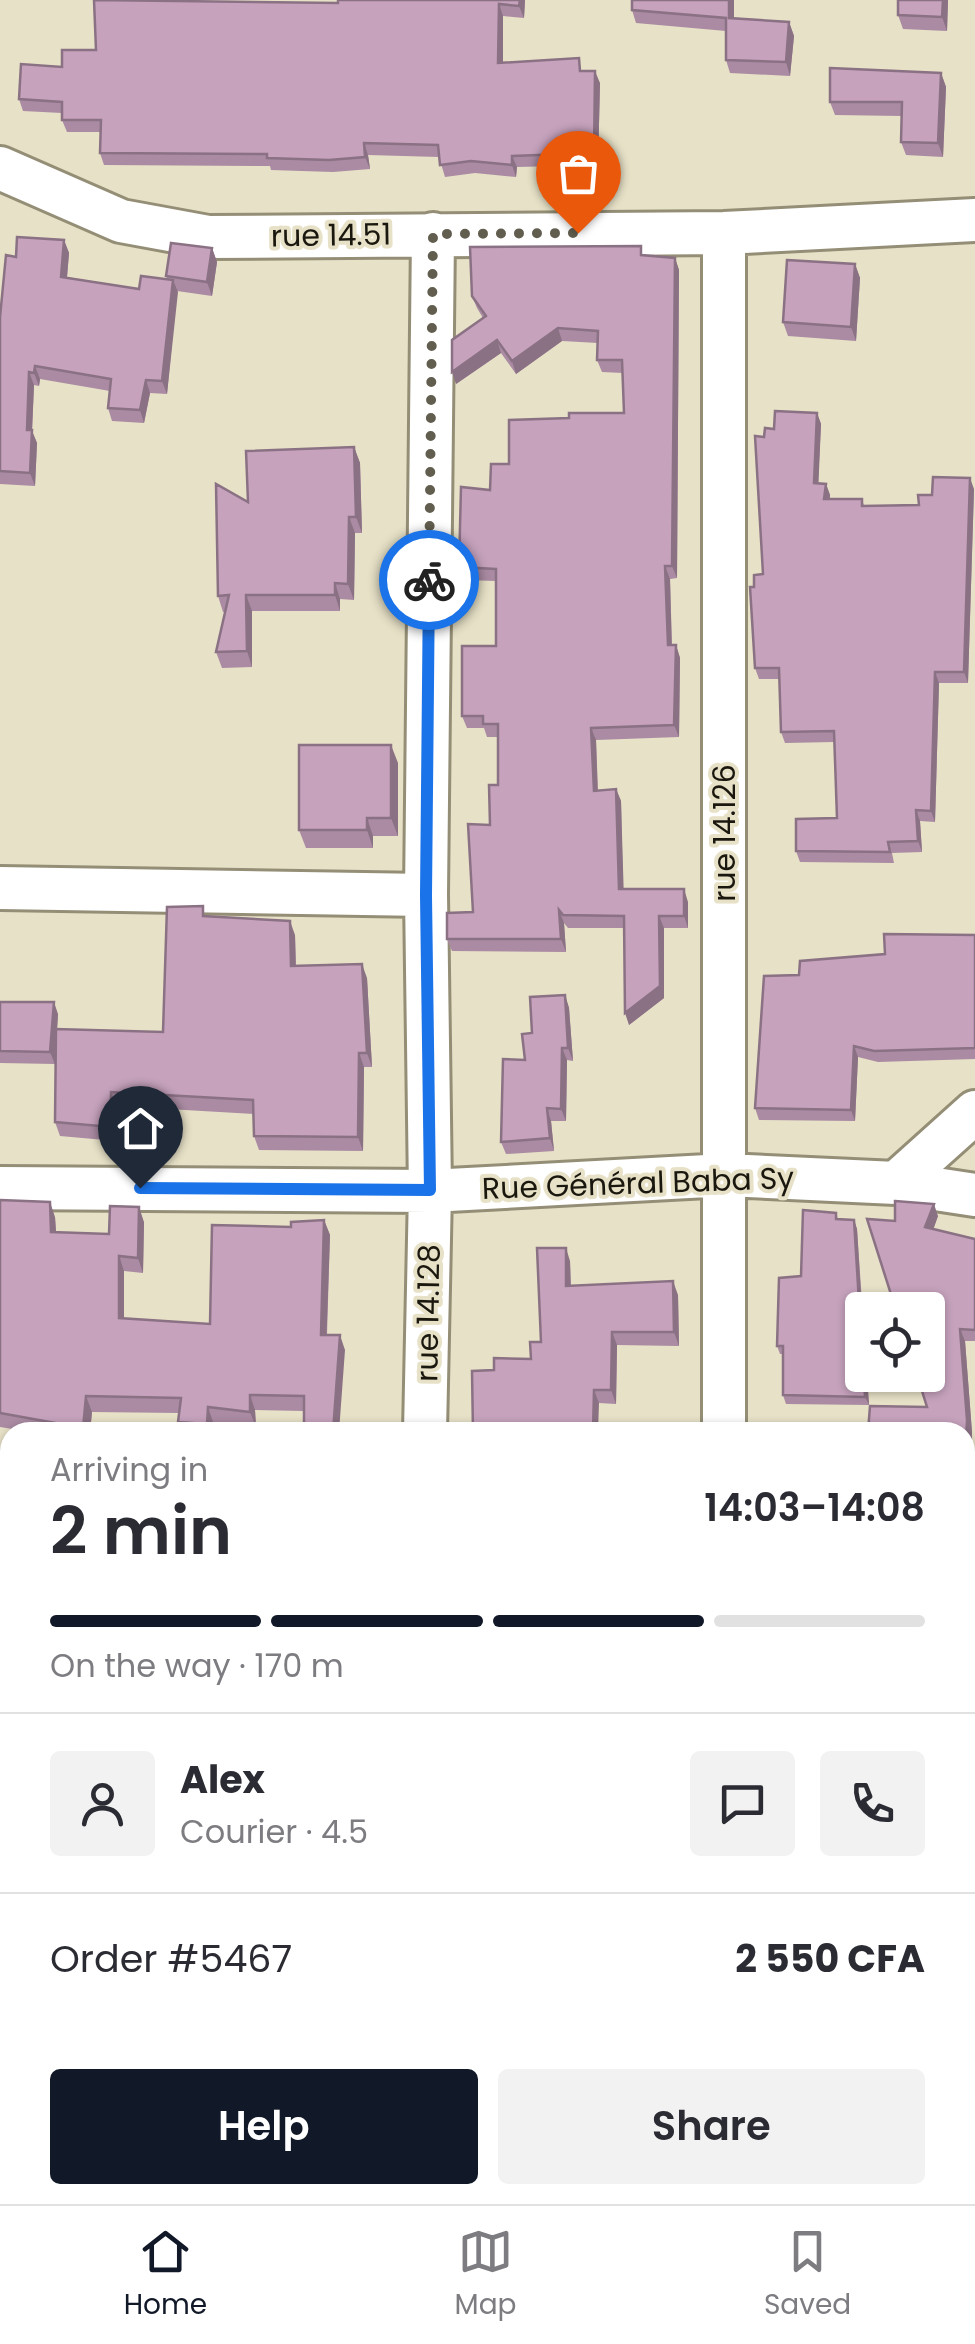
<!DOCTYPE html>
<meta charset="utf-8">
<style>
body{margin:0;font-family:Poppins,sans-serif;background:#f2f2f3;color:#2b2b33;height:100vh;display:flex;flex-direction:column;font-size:38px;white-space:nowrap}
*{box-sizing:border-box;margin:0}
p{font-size:32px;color:#7c7c81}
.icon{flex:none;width:55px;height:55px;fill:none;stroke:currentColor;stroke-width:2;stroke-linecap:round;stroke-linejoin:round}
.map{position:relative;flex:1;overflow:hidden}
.details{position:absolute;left:0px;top:1422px;width:975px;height:782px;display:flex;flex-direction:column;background:#fff;border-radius:30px 30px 0 0;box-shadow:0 2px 8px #0004}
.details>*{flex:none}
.tools{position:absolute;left:845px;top:1292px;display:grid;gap:20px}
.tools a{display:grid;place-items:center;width:100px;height:100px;border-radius:10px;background:#fff;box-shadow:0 2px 8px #0004;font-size:50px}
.pin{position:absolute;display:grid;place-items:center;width:85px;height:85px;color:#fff;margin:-102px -42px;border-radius:50% 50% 50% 0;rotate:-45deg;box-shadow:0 0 10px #0007}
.pin .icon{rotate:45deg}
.courier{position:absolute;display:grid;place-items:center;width:100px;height:100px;margin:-50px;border:8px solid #1a73e8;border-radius:50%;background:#fff;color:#222;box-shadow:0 2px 12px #0007}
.overview em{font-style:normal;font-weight:600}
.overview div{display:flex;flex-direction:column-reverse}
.overview{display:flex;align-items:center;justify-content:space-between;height:170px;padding:0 50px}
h1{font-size:65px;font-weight:600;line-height:75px}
.bar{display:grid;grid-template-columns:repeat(4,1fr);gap:15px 10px;align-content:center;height:120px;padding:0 50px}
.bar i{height:12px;border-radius:8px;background:#e1e1e2}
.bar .selected{background:#111827}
.bar p{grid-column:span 4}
.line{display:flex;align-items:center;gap:25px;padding:0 50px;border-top:2px solid #e1e1e2}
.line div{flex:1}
.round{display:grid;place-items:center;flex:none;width:105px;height:105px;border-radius:10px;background:#f2f2f3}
.primary-button{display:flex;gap:20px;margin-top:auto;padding:20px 50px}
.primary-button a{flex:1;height:115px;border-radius:10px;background:#111827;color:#fff;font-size:40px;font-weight:600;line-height:115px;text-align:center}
.primary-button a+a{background:#f2f2f3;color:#2b2b33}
.dock{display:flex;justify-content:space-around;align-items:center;height:140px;border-top:2px solid #e1e1e2;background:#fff;font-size:28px;color:#7c7c81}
.dock a{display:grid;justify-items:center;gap:5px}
.dock .selected{color:#111827}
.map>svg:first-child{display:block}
</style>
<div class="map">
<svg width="975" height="2204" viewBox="0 0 975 2204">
<rect width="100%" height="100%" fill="#e7e1c7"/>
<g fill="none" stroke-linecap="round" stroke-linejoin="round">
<g stroke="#948e76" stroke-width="48">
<path id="street" d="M0,168L121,221L208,237L724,233L975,220
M0,888L426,895
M896,1183L975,1112
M0,1188L430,1191L726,1175L896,1183L975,1195
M425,1432L430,1191L426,895L433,234
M724,1432V233
M0,1486H10
M0,1786H10
M0,2103H10
M965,2103H975
M421,2204L422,2195
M719,2204V2195"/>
</g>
<use href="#street" stroke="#fff" stroke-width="42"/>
</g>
<path fill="#aa8ba3" d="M94,0L338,3L525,0L524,18L503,16V63L583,71L600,83L598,165L517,167L516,177L475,173L445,177L439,157L368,155L370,169L333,172L271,170L270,166L104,165L100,153L101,132H67L62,120V113L23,111L19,99L62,67L96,50Z
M632,0H734V18L789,22L794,36L790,76L730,73L726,60V31L636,23L632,10Z
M898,0H948L947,31L903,29L898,15Z
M941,73L946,87L943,157L906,155L901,142L902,116L835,115L830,102Z
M64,240L69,253L67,277L139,289L167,279L166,276L212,248L217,262L212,296L177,291L167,394L150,393L144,423L112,421L108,408L110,391L40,379L39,386L34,385L32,431L37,443L35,486L0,484V317L16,257Z
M644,255L675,258L679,270L677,578L670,579L672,645H676L680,658L679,737L596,740L598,790L616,789L621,801L623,889L688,902V928H664V998L629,1025L624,928H568L564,923L566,952L452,951L447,939L473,912L498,785V737H487L484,728H467L462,716L496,646V581L463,580L459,567L490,490L509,464L569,418L624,413L623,373L602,372L597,360L598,343L562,341L516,374L501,353L456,384L483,318L477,308L472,296Z
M855,264L860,278L856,341L788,336L783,322Z
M817,413L821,424L818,483L826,484L830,495V499H862L864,506L919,505L932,495L974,489L968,683H939L935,822L920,821L922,852L892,853L894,863L800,862L796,851L837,818L834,742L785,743L781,732L779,679H759L755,668L754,587L763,574L764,437L774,429Z
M354,447L360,463L362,533H355L354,600L340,599V611H252V667L222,668L216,652L225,612H223L218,596L248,502Z
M398,763V836H373V848H306L299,830Z
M207,917L295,935L296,965L367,978L372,1067H364L363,1151L259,1150L254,1136V1114L116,1106V1141L60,1136L55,1122L56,1047L55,1064L0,1063V1002L58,1014L57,1029L163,1032Z
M975,935V1059L878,1062L858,1057L855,1121L759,1120L755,1108L799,975L885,954Z
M565,995L569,1008L573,1061L567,1060L566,1121H551L554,1151L506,1154L501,1142L532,1033Z
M0,1200L55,1217L56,1232L109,1234L144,1222L143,1273L124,1271V1318L210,1324L291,1227L324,1220L330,1235L327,1335L345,1350L304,1411L255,1410L256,1427L213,1422V1432H182L178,1422L179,1413L92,1412L90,1432H32L0,1427Z
M836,1213L838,1219L854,1220L857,1229L869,1405L786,1404L783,1395V1354H780L777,1346L801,1276Z
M938,1216L933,1229L975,1239V1341H965L972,1432L968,1511H965V1432L927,1407L895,1221Z
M570,1261L571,1286L678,1295L679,1346L617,1345L616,1404L599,1403L494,1370L531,1359L541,1342Z
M0,1641H2L7,1654V1738H0Z
M10,1840V2030L0,2029V1841Z
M558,2195H624V2204H506L559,2196Z"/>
<path fill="#8b7184" d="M520,0H525L524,18L519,6Z
M729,0H734V31L729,18Z
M943,0H948L947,31L942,17Z
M499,4L503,16V75L498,63Z
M789,22L794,36L790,76L786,62Z
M595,71L600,83L598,165L594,153Z
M941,73L946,87L943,157L938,143Z
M364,143L368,155L370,169L365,157Z
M512,156L517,167L516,177L512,165Z
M64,240L69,253L66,289L61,277Z
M212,248L217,262L212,296L207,282Z
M675,258L679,270L677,578L672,566Z
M855,264L860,278L856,341L851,327Z
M173,280L178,292L167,394L162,381Z
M558,328L562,341L516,374L512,361Z
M497,340L501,353L456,384L452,372Z
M35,366L40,379L39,386L34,373Z
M29,372L34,385L32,431L37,443L35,486L30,473L27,430Z
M146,380L150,393L144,423L140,410Z
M817,413L821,424L818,494L814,483Z
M354,447L360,463L362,533L356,517Z
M970,478L974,489L968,683L964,672Z
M826,484L830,495L828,510L824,499Z
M349,517L355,533L354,600L348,584Z
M665,566L670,579L672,658L668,645Z
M335,583L340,599V611L335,595Z
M246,595L252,611V667L247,651Z
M676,645L680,658L679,737L674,725Z
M935,672L939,683L935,822L931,811Z
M591,728L596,740L598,803L594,791Z
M391,745L398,763V836L391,818Z
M616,789L621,801L624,901L619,889Z
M916,810L920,821L922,852L918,841Z
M367,818L373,836V848L367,830Z
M684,889L688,902V928L684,916Z
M559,910L564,923L566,952L561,939Z
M659,916L664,928V998L629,1025L625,1013Z
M290,921L295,935L296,979L291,966Z
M362,964L367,978L372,1067L367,1053Z
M565,995L569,1008L573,1061L568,1048Z
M54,1002L58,1014L55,1064L50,1052Z
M854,1046L858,1057L855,1121L851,1110Z
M562,1048L567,1060L566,1121L561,1109Z
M359,1053L364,1067L363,1151L358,1137Z
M111,1092L116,1106V1141L111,1127Z
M547,1108L551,1121L554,1151L550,1138Z
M50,1202L55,1217L57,1247L51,1232Z
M934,1204L938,1216L930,1239L925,1227Z
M139,1207L144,1222L143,1273L138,1258Z
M324,1220L330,1235L326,1350L321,1335Z
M854,1220L857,1229L862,1310V1351Z
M566,1248L570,1261L571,1299L566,1286Z
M119,1256L124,1271V1333L119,1318Z
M673,1281L678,1295L679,1346L674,1332Z
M960,1329L965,1341L972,1432L968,1511L965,1503Z
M612,1332L617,1345L616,1404L611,1390Z
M340,1335L345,1350L339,1432H333Z
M864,1375H867L869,1405L865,1397Z
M594,1390L599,1403L598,1432H593Z
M250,1395L255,1410L256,1427L250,1412Z
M86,1396L92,1412L90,1432H85L83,1428Z
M208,1407L213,1422V1432H210L207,1424Z
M2,1641L7,1654V1738L2,1724Z
M965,1665L967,1671L965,1712Z
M965,1847V1857L969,1869L965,1947Z
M197,2195H201V2204H197Z
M378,2195H381L383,2204H378Z
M618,2195H624V2204H621Z
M852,2195H857V2204H852Z"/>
<path fill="#c6a2bd" stroke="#8b7184" stroke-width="2.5" d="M94,0L338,3V0H520L519,6L499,4L498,63L579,58L580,71H595L594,153L512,156V165L471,161L440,165L438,145L364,143L365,157L329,160L267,158V154L100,153L101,120H62V102L19,99L21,64L62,67V50H96Z
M632,0H729V18L789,22L786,62L726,60V18L632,10Z
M898,0H943L942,17L898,15Z
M830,68L941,73L938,143L901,142L902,102H830Z
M17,237L64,240L61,277L139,289L141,276L173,280L162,381L146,380L140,410L108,408L111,379L35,366L34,373L29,372L27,430H32L30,473L0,471V317L6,255L16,257Z
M171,243L212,248L207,282L166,276Z
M641,246V255L675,258L672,566H665L668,645H676L674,725L591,728L594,791L616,789L619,889H684V916H659L660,986L625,1013L624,916L563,915L559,910L561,939H447V913L473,912L468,824L490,825L489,785H498V724H483V716H462V646H496V569L459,567L461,487L490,490L491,464H509V420L569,418V413H624L622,360H597L598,331L558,328L512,361L497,340L452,372V340L486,316L472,296L470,247Z
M787,260L855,264L851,327L783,322Z
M775,411L817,413L814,483L826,484L824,499H862V506L919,505L918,495H932L933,477L970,478L964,672H935L931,811L916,810L918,841L888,842L890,852L796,851V819L837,818L834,731L781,732L779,668H755L750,587H754V575L763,574L755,436L764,437L765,428L774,429Z
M354,447L356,517H349L348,584L335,583V595H246L247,651L216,652L229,595L218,596L216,484L248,502L246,451Z
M299,745H391V818H367V830H299Z
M203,906V916L290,921L291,966L362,964L367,1053H359L358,1137L254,1136L253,1100L111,1092V1127L55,1122L56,1029L163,1032L167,907Z
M884,934L975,935V1048L874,1051L854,1046L851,1110L755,1108L764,976L799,975L800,961L885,954Z
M565,995L568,1048H562L561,1109L547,1108L550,1138L501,1142L503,1059L525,1060L522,1034L532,1033L530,997Z
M0,1002H54L50,1052L0,1051Z
M0,1200L50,1202L51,1232L109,1234L110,1206L139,1207L138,1258L119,1256V1318L210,1324L212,1225L291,1227V1222L324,1220L321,1335H340L333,1432H304V1396L250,1395V1412L208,1407L207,1424L178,1422L181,1398L86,1396L83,1428L0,1413Z
M895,1201L934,1204L925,1227L975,1239V1330L960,1329L967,1420L965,1468V1432H868L870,1406L927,1407L917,1375H928V1310H896L867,1219L895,1221Z
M803,1210L836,1213V1219L854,1220L862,1351V1375H864L865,1397L783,1395V1346H777L779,1278L801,1276Z
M537,1248H566V1286L673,1281L674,1332H612L611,1390H594L593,1432H473L472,1371L494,1370V1358L531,1359L530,1342H541Z
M0,1641H2V1724H0Z
M10,1840V2018H0V1841Z
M54,2195H197V2204H54Z
M287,2195H378V2204H287Z
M746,2195H852V2204H746Z
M506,2196H577L576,2204H506Z"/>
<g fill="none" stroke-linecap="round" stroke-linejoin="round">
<path stroke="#625e4f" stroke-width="10" stroke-dasharray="0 18" d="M429,580L433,234L578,233"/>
<path stroke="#1a73e8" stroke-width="12" d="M140,1188L430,1190L426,896L429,580"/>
</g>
<g text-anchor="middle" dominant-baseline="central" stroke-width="8" stroke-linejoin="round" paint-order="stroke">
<g font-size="30" fill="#1a170e" stroke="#e7e1c7">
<text transform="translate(331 235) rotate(-1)">rue 14.51</text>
<text transform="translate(724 833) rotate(-90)">rue 14.126</text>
<text transform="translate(638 1183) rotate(-2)">Rue Général Baba Sy</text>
<text transform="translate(428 1313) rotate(-89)">rue 14.128</text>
</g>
</g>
</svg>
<div class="tools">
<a><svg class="icon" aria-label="locate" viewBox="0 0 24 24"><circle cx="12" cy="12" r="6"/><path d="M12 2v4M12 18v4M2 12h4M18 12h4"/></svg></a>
</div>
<div class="pin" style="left:578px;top:233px;background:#ea580c"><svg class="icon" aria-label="bag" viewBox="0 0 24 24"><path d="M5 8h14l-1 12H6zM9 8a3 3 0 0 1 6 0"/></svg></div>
<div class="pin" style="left:140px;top:1188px;background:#1f2937"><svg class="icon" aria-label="home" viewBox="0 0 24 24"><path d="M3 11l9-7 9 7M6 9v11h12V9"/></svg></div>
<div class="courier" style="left:429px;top:580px"><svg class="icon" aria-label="bike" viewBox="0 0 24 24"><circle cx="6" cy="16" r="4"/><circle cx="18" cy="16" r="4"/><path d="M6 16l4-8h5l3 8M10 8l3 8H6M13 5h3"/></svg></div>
<section class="details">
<div class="overview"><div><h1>2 min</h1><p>Arriving in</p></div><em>14:03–14:08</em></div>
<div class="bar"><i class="selected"></i><i class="selected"></i><i class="selected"></i><i></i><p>On the way · 170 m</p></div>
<div class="line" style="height:180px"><a class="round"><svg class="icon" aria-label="person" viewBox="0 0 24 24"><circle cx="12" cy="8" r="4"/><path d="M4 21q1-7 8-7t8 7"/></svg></a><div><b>Alex</b><p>Courier · 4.5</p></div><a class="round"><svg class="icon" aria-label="chat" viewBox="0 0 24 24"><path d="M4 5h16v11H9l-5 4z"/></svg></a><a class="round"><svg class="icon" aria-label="phone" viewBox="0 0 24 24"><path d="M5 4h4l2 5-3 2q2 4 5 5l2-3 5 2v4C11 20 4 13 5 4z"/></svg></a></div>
<div class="line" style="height:130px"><div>Order #5467</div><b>2 550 CFA</b></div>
<div class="primary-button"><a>Help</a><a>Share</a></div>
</section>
</div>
<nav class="dock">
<a class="selected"><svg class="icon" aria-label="home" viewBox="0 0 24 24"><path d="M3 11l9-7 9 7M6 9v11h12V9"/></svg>Home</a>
<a><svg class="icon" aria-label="map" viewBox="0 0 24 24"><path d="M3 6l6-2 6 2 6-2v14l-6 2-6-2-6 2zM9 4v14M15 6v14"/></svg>Map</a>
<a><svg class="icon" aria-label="saved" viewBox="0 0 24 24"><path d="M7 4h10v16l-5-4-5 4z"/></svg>Saved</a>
</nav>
